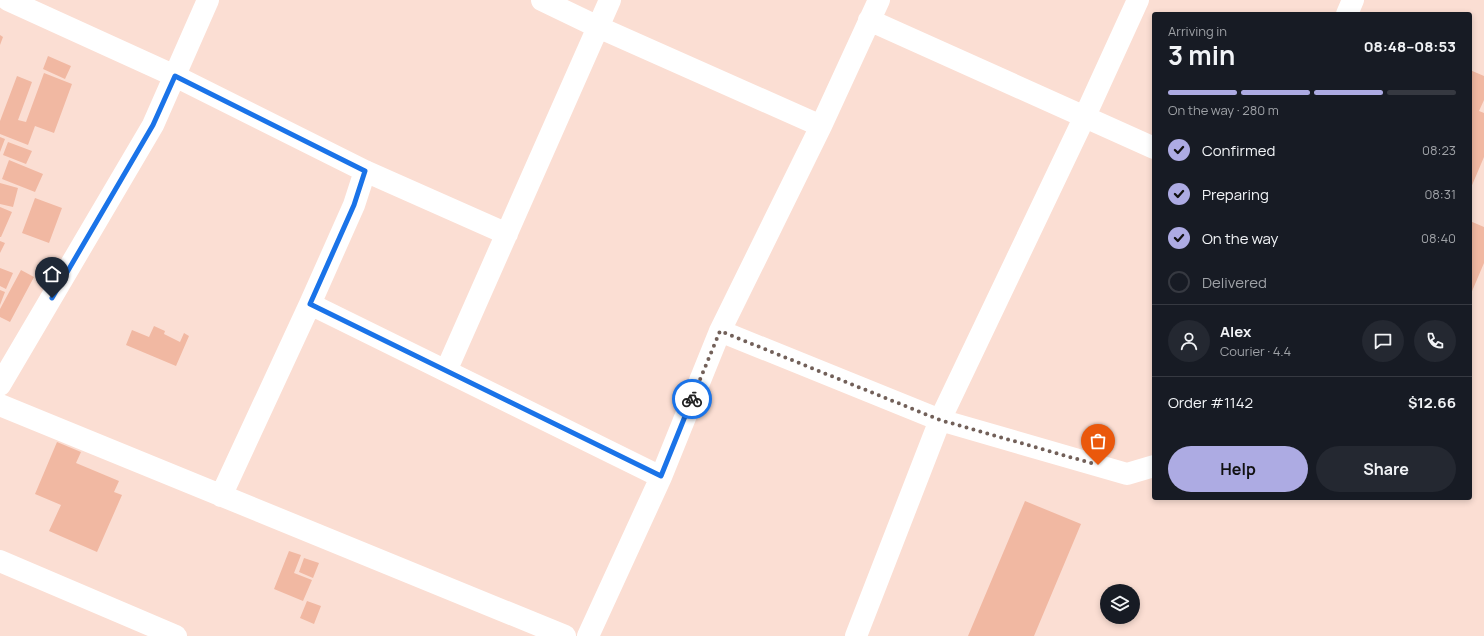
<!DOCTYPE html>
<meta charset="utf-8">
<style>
body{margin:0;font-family:Manrope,sans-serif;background:#242831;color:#f1f3f6;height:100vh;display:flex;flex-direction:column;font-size:15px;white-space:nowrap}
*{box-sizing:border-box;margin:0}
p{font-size:13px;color:#9ea1a6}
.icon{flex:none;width:22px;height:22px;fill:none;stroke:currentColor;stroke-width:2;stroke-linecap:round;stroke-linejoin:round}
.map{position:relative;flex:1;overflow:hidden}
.panel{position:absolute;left:1152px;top:12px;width:320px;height:488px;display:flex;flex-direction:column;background:#171b24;border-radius:4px;box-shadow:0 2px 6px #0003}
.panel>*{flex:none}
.controls{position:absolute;left:1100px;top:584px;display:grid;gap:8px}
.controls a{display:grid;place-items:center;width:40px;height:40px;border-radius:50%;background:#171b24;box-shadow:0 2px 6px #0003;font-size:20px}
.pin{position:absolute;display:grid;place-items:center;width:34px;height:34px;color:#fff;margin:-41px -17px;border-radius:50% 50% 50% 0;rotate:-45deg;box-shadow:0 0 4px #0007}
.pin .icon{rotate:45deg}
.courier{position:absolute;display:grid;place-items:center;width:40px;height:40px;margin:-20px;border:3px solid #1a73e8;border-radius:50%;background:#fff;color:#222;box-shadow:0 1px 5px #0007}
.head em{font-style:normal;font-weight:700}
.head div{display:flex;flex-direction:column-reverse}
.head{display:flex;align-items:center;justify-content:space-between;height:68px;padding:0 16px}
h1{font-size:26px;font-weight:700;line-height:30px}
.bar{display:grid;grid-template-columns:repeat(4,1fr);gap:6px 4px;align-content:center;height:48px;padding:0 16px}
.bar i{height:5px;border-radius:3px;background:#363941}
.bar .on{background:#adabe3}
.bar p{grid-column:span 4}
.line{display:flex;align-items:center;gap:10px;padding:0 16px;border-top:1px solid #363941}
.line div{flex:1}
.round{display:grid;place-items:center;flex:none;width:42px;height:42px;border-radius:21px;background:#242831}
ol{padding:0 16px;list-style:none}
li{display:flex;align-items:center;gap:12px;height:44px}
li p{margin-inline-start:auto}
li .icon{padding:4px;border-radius:50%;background:#adabe3;color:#111;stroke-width:4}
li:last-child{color:#9ea1a6}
li i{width:22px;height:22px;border:2px solid #363941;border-radius:50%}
.primary-button{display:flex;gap:8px;margin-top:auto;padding:8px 16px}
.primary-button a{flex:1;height:46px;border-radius:24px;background:#adabe3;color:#111;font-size:16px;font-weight:700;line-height:46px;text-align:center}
.primary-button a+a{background:#242831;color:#f1f3f6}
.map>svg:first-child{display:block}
</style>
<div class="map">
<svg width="1484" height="636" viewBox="0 0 1484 636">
<rect width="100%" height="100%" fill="#fbded3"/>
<path fill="#f1b8a2" d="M0,35L3,37L0,45Z
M48,56L71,66L65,79L43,69Z
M1470,70L1484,76V100L1479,111L1484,113V157L1470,190Z
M44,73L72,84L54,133L35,126L28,145L0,134V121L17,76L32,82L18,120L26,122Z
M0,137L5,139L0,152Z
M8,142L32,151L26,164L3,155Z
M9,160L43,174L35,192L2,179Z
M0,183L18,188L13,207L0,204Z
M35,198L62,208L49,243L22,233Z
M0,207L12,212L1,237H0Z
M1470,221L1484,227V263L1470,296Z
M0,241L5,243L0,253Z
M0,268L13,273L6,289L0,286Z
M21,270L34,277L10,322L0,317V309Z
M0,290L5,292L0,305Z
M154,326L165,331L164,334L180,342L184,333L189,336L176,366L126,345L132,330L149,337Z
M57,442L81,452L76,463L119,481L114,492L122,495L97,552L49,531L61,505L35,494Z
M1025,501L1081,524L1034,636H968Z
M289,551L301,555L294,573L312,580L303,601L274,589Z
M304,558L319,563L313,578L299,572Z
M307,601L321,606L314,624L300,618Z"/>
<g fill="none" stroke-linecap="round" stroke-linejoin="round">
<path stroke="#fff" stroke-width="22" d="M8,0L175,76L365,171L507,234
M542,0L598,27L821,126
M1347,14L1353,0
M869,20L1154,148
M310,304L661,477
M720,331L940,420L1127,474L1154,466
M446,371L610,0
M0,385L153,125L208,0
M0,405L565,636
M221,496L310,304L354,205L365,171
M0,561L176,636
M588,636L661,477L720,331L821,126L879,0
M856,636L940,420L1085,116L1138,0"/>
</g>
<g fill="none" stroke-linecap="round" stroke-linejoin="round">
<path stroke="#726059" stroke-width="4" stroke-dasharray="0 7.2" d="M692,399L720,331L940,420L1098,465"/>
<path stroke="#1a73e8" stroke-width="5" d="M52,298L153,125L175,76L365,171L354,205L310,304L661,476L692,399"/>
</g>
</svg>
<div class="controls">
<a><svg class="icon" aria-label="layers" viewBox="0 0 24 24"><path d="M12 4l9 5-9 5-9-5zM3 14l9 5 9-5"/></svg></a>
</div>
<div class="pin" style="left:1098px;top:465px;background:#ea580c"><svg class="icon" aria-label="bag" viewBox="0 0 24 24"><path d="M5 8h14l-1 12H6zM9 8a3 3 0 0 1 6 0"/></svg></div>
<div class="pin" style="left:52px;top:298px;background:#1f2937"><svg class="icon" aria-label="home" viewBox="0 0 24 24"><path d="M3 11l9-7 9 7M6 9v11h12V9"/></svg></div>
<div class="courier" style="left:692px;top:399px"><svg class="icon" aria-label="bike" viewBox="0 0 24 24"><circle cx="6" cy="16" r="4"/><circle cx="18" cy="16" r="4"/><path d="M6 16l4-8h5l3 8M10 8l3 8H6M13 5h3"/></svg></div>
<section class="panel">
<div class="head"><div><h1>3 min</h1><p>Arriving in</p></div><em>08:48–08:53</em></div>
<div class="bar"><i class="on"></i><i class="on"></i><i class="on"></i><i></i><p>On the way · 280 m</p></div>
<ol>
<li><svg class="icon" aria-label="check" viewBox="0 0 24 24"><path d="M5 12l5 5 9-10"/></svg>Confirmed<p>08:23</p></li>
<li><svg class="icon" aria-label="check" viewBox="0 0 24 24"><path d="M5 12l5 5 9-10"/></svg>Preparing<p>08:31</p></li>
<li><svg class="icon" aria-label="check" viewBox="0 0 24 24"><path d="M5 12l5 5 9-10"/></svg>On the way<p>08:40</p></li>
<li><i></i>Delivered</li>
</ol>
<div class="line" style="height:72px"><a class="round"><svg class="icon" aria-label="person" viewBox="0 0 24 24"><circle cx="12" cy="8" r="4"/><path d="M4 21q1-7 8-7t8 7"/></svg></a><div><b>Alex</b><p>Courier · 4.4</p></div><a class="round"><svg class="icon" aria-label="chat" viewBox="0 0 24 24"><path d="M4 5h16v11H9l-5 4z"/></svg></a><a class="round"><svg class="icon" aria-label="phone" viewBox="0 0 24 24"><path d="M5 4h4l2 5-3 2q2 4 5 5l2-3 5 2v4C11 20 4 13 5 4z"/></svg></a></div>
<div class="line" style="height:52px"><div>Order #1142</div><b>$12.66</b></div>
<div class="primary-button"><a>Help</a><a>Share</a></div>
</section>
</div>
